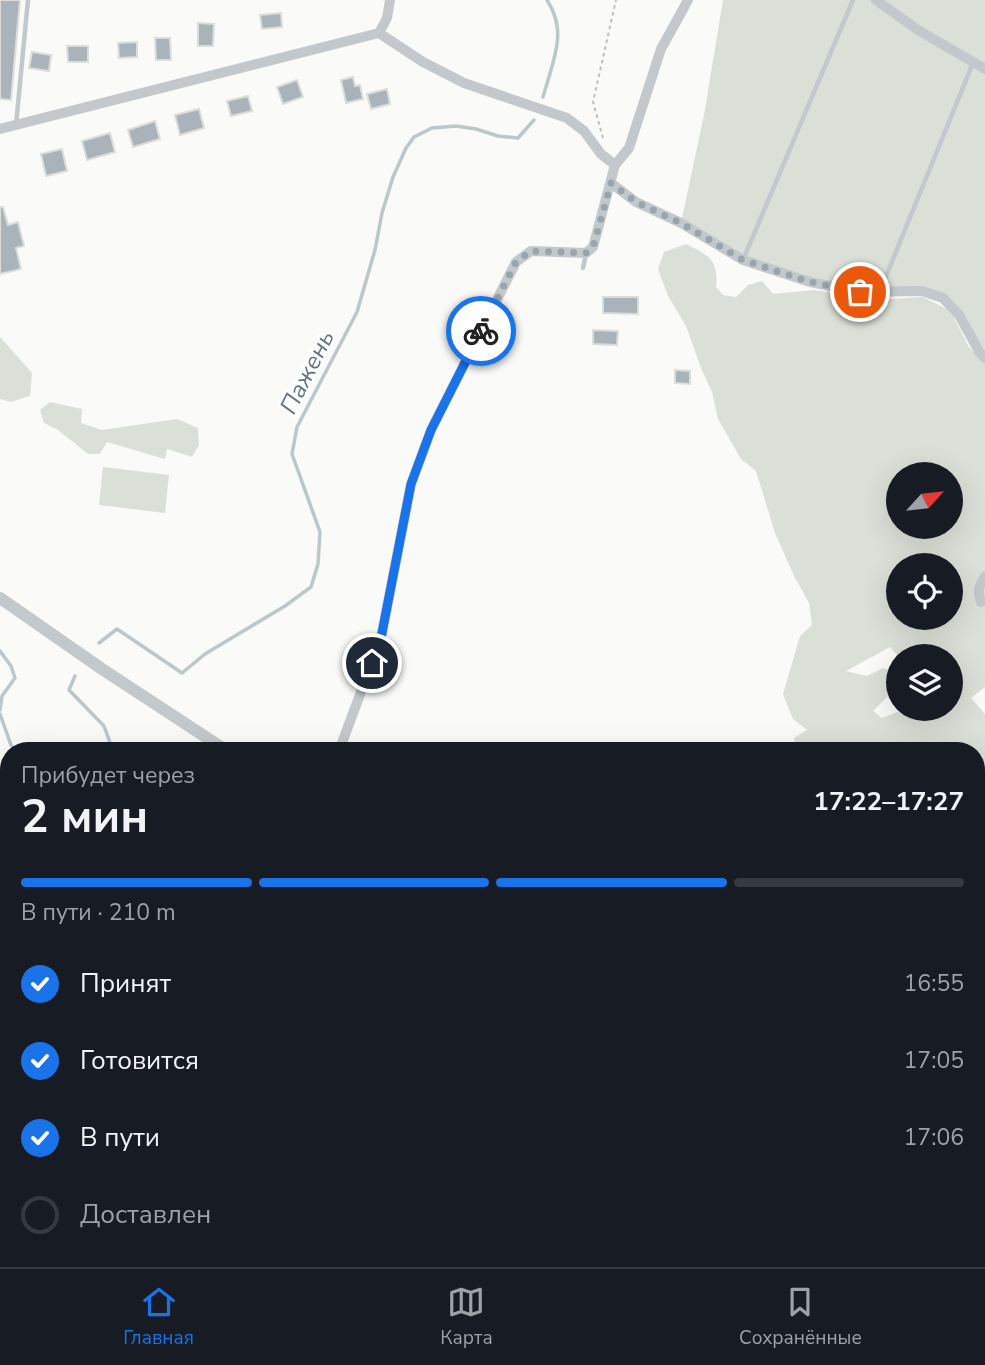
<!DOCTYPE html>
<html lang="ru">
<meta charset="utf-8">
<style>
body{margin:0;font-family:"Nunito Sans",sans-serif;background:#20242c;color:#f1f3f6;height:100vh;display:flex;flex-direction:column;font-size:26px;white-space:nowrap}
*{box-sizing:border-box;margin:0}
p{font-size:23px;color:#9ea1a6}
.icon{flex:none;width:38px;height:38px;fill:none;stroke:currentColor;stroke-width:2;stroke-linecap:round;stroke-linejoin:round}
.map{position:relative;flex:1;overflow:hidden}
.side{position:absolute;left:0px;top:742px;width:985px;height:525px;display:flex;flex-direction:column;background:#171b24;border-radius:28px 28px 0 0;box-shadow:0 7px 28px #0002}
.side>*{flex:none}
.needle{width:46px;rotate:63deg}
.controls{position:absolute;left:886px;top:462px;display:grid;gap:14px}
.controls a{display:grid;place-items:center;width:77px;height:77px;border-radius:50%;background:#171b24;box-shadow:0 7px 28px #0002;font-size:35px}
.pin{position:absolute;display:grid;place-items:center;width:60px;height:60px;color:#fff;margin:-30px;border:4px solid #fff;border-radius:50%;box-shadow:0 2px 7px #0007}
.courier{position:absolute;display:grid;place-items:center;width:70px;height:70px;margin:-35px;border:5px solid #1a73e8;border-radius:50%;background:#fff;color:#222;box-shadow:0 2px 9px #0007}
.head em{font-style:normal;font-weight:700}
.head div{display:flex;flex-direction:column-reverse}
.head{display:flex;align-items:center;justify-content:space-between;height:119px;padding:0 21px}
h1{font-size:46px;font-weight:700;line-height:52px}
.bar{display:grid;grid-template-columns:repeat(4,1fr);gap:10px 7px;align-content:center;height:84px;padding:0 21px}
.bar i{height:9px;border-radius:5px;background:#363941}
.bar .current{background:#1a73e8}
.bar p{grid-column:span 4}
ol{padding:0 21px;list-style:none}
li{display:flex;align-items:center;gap:21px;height:77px}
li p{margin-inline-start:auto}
li .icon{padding:7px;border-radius:50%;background:#1a73e8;color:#fff;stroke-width:4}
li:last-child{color:#9ea1a6}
li i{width:38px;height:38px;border:4px solid #363941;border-radius:50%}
.tab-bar{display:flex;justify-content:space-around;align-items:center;height:98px;border-top:2px solid #363941;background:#171b24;font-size:19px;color:#9ea1a6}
.tab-bar a{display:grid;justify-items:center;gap:4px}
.tab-bar .current{color:#1a73e8}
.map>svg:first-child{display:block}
</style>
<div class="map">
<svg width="985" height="1267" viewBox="0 0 985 1267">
<rect width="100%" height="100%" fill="#fafaf8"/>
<path fill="#dadfd7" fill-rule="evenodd" d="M723,0H985V358L943,298L922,291L861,292L743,260L681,223L704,115Z
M686,244C708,255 719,259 716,287L723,295L736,297L748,285L762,281L773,294L814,290L838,293L854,301L923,297L945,308L953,316L969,347L985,363V687L971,698L985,714V853L980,856L985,864V885L977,877L976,751H832L831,748L825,745L820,751H796L794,738L807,730L793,719L783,694L800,636L812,625L809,603L794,576L775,533L756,471L741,459L718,419L712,392L701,368L686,326L668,296L658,269L664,252ZM898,474H950V527H898ZM898,565H950V618H898ZM890,647L898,656H950V709H905L882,718L873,711L889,695L898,697V673L883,668L867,676L846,671Z
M0,337L32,373L30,396L11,402L0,399Z
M50,402L82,409L81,423L102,430L177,419L198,428L199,445L192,457L167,449L165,459L107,442L100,454H88L58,430L44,423L40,410Z
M103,467L169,475L165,513L99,505Z
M6,1024L9,1025V1131L0,1130V1027Z
M9,1184V1258H41L46,1267H0V1190Z
M82,1258H231L214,1267H88Z
M297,1258H408L424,1265L425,1267H282Z
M529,1258H697L687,1267H538Z"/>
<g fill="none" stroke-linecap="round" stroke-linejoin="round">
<path stroke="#bbc7cb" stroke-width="3.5" d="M543,97C548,79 561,44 557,26C556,17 552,8 547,0
M99,643L117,629L182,673L205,654L285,606L311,587L318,564L320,532L292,454L297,427L357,312L375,250L382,213L393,177L406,148L414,137L432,128L456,126L476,129L498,136L518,138L534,120
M0,651L11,666L15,678L2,696L0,710
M75,676L69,690L104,726L113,751
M0,714L11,745L16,751"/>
</g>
<path fill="#aab3b9" stroke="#dcdcda" stroke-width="2" d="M0,0H20L11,100L0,99Z
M281,13L282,27L262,29L260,15Z
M198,23L214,24L213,46H198Z
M155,38H170L171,60H156Z
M137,42V57L119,58L118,43Z
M67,46H88V62H68Z
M32,52L51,55L49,71L29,68Z
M353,77L355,86L360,85L363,99L346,103L341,80Z
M297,80L303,97L283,104L277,87Z
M387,89L390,104L371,109L367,94Z
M248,96L252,111L231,116L227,101Z
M199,109L204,128L180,135L175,115Z
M155,121L160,139L133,147L128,130Z
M110,133L115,152L87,160L82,141Z
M62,149L67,171L46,176L41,154Z
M0,207H3L8,225L18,222L24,246L16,248L21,269L0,274Z
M603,297H638V314L603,313Z
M593,330L618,331L617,345L593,344Z
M675,370L690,371V384L675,383Z"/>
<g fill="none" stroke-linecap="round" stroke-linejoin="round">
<path stroke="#bbbfc2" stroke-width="2" stroke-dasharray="3.5 3.5" stroke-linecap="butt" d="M603,138L593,102L616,0
M25,1267L28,1258"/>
<path stroke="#c3c8cc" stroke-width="4.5" d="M16,125L28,0
M743,260L853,0
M583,268L586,254
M880,291L973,63
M976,1244L985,1238"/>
<path stroke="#c3c8cc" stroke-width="10" d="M876,0L918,30L985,69
M379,33L423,62L464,83L567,118L584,131L601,154L615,165L629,148L661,49L688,0
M0,129L379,33L387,18L390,0
M611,183L636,202L681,223L743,260L810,282L861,292L922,291L943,298L959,315L980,353L985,358
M981,602C977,591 979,586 985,576
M339,751L381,638L411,484L431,430L516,262L531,251L586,253L593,247L615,165"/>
<path stroke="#c3c8cc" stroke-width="12" d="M0,598L102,669L227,751
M940,1258L950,1267"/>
</g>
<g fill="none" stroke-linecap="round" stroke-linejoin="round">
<path stroke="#99a4ac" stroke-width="7" stroke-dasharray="0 12.6" d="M481,331L516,262L531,251L586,253L593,247L611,183L636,202L681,223L743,260L810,282L860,292"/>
<path stroke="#1a73e8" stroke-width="9" d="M372,663L381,638L411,484L431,430L481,331"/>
</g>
<g text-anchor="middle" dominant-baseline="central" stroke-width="7" stroke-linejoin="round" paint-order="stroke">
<g font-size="24" font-style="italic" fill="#60757c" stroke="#fff">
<text transform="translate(307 372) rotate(-63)">Пажень</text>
</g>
</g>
</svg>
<div class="controls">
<a><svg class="needle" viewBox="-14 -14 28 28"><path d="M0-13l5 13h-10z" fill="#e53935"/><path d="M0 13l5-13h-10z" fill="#9ea1a6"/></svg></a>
<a><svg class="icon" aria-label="locate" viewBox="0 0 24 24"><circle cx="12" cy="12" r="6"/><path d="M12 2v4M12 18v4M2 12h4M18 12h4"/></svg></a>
<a><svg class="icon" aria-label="layers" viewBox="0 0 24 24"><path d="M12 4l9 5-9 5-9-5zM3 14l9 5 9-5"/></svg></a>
</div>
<div class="pin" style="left:860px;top:292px;background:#ea580c"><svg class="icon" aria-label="bag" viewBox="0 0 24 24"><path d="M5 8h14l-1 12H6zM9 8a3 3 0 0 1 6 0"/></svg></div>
<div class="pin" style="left:372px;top:663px;background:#1f2937"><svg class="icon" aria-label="home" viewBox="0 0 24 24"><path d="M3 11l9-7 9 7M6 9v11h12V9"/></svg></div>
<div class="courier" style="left:481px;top:331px"><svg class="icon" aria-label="bike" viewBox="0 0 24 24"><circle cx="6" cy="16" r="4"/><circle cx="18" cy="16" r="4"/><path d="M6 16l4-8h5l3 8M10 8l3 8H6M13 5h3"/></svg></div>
<section class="side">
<div class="head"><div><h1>2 мин</h1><p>Прибудет через</p></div><em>17:22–17:27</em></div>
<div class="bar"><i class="current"></i><i class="current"></i><i class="current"></i><i></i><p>В пути · 210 m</p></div>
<ol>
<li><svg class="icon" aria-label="check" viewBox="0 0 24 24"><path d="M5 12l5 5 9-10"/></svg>Принят<p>16:55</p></li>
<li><svg class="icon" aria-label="check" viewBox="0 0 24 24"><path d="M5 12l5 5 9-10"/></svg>Готовится<p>17:05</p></li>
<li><svg class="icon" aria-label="check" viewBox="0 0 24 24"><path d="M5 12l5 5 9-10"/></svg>В пути<p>17:06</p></li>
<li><i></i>Доставлен</li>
</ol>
</section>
</div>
<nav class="tab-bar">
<a class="current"><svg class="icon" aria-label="home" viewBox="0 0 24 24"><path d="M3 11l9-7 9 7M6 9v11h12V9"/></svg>Главная</a>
<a><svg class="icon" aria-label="map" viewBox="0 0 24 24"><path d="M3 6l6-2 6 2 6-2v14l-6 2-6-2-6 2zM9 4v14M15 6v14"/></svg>Карта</a>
<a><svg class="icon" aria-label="saved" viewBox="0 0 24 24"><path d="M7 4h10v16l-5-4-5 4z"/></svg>Сохранённые</a>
</nav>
